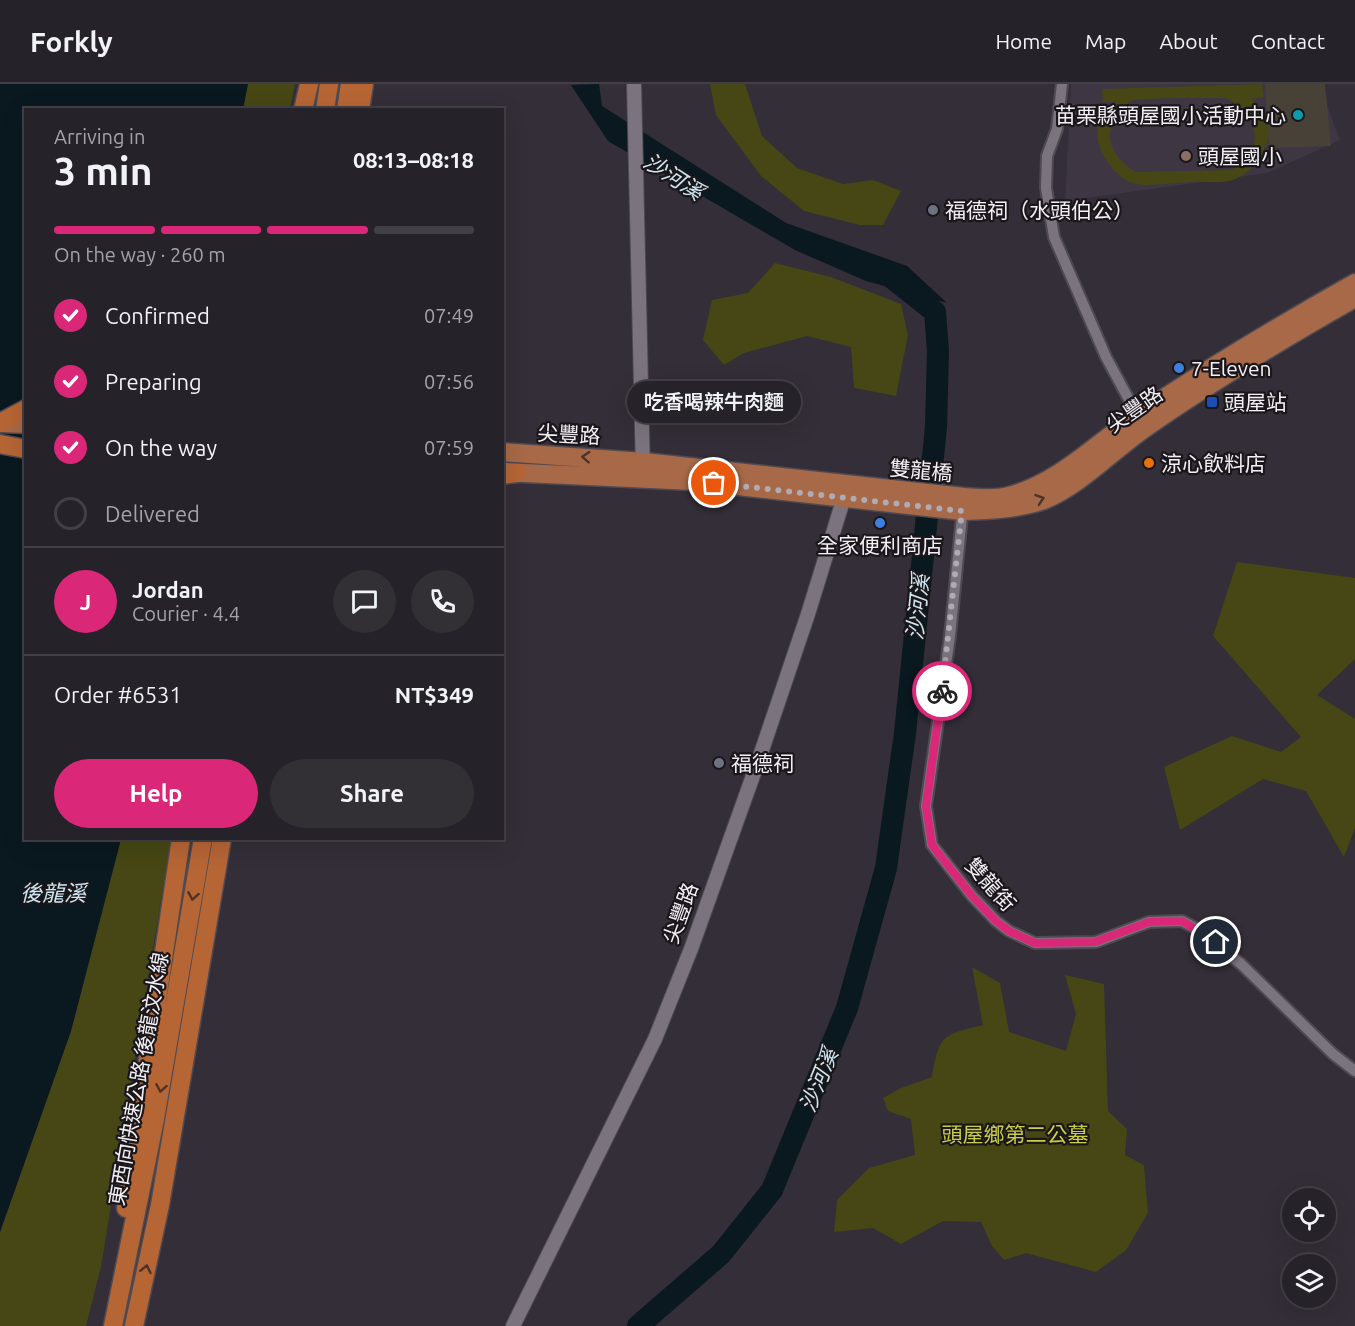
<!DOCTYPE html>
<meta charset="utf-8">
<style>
body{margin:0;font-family:Ubuntu,"Noto Sans TC",sans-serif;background:#322f35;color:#f1f3f6;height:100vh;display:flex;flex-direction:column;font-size:22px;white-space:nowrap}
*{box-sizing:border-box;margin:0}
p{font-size:20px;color:#a4a4a8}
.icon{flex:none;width:33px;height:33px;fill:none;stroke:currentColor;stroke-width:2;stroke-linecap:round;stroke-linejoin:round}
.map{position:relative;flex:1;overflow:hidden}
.side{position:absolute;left:24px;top:24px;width:480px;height:732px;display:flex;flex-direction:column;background:#262229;border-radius:0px;box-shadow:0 6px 24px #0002,0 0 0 2px #423f46}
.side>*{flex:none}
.buttons{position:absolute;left:1282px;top:1104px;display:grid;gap:12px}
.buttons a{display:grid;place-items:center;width:54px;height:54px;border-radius:50%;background:#262229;box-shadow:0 6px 24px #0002,0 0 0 2px #423f46;font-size:30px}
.pin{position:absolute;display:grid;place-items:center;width:51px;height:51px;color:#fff;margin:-26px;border:3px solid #fff;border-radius:50%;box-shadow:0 2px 6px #0007}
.courier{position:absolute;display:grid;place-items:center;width:60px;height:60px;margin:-30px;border:4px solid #db2777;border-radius:50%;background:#fff;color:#222;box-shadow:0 2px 8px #0007}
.bubble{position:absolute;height:42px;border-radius:21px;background:#262229;box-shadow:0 6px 24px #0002,0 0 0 2px #423f46;font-size:20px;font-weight:600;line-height:42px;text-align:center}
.headline em{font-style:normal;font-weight:600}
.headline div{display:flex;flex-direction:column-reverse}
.headline{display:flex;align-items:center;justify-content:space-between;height:102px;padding:0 30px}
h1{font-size:39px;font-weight:600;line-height:45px}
.bar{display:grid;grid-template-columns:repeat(4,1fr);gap:9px 6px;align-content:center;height:72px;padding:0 30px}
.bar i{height:8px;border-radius:4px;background:#423f46}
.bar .on{background:#db2777}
.bar p{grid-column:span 4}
.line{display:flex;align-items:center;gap:15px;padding:0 30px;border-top:2px solid #423f46}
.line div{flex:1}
.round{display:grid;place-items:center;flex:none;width:63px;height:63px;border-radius:32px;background:#322f35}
ol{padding:0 30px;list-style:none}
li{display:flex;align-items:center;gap:18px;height:66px}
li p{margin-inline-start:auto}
li .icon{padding:6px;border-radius:50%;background:#db2777;color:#fff;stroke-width:4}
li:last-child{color:#a4a4a8}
li i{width:33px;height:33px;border:3px solid #423f46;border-radius:50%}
.action{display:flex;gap:12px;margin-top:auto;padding:12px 30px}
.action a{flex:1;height:69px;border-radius:36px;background:#db2777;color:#fff;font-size:24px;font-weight:600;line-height:69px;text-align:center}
.action a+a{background:#322f35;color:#f1f3f6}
header{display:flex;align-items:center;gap:36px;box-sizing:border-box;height:84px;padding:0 30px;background:#262229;border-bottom:2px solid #423f46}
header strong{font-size:28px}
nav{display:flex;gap:33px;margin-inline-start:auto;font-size:21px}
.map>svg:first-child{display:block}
</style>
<header>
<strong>Forkly</strong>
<nav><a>Home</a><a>Map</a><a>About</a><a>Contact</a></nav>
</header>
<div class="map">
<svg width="1355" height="1242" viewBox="0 0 1355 1242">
<rect width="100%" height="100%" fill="#332e37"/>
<path fill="#3f3644" d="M1071,0H1319L1340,56L1267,89L1065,117Z"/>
<path fill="#464714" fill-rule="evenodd" d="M248,0H295L290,25H243Z
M710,0H745L762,52L797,84L843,100L873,96L901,107L883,141H860L804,127L761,92L716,31Z
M1262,0L1264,13L1251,15C1255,19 1261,23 1264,28C1278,52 1258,88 1233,96C1221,100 1204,97 1191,98C1176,98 1150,103 1136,100C1118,96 1101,73 1098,56C1095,39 1103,27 1117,18H1103L1102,5ZM1225,14C1260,27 1267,69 1231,86L1136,88C1124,81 1110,68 1110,52C1111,39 1119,23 1131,17C1143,13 1208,14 1225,14Z
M775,179L831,193L901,220L908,251L896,312L854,304L851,263L807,252L744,269L724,281L703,256L712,216L748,209Z
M1237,478L1355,494V575L1317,611L1355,635V744L1344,773L1306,707L1263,695L1180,746L1164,683L1232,652L1281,668L1301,653L1213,552Z
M121,755H171L101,1183L86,1242H0V1148L71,947Z
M972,883L1000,899L1009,948L1066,967L1076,930L1065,891L1104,900L1108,1027L1127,1045L1125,1071L1144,1081L1148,1129L1126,1166L1096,1188L1026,1169L1004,1176L992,1162L981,1138L943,1137L901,1160L873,1144L834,1148L837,1116L869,1084L915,1071L911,1035L888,1027L883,1014L901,1004L932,993C939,950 943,951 983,941Z"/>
<path fill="#09191f" d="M0,0H248L243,25L26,26V754L121,755L71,947L0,1148Z
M599,0L602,22L786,139L907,182L947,219L866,197L795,166L608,57L571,1Z"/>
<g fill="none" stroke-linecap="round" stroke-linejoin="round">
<path stroke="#09191f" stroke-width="22" d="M638,1242L721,1170L772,1106L847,924L886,784L905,649L936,343L938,267L935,228L887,190"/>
</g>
<path fill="#484138" d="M1265,0H1325L1331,62L1269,64Z"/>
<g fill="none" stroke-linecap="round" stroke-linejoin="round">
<g stroke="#4f4a52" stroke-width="14">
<path id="minor" d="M1062,0L1057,45L1047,72L1046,104L1054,153L1106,273L1140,336
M963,422L950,552L926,722L932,761L972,812L996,837L1009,847L1035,859L1096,858L1149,838L1182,837L1197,845L1241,880L1333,970L1355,987"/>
</g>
<g stroke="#4f4a52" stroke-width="16">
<path id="tertiary" d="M634,0L643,388
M513,1242L655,955L691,865L759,675L808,530L846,407"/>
</g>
<g stroke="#4f4a52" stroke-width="21">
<path id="primary" d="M0,339L26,340
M502,368L644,378L964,413C979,414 995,416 1009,412C1061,398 1097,358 1140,330C1210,283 1282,240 1355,199
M502,388L693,397L962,427C990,426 1018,425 1044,416C1079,402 1113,366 1145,344C1212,297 1283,255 1355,214"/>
</g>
<g stroke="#4f4a52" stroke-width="21">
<path id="trunk" d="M303,26L309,0
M325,26L329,0
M346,26L350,0
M360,26L364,0
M0,339L26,325
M0,360L26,365
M502,391L517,389
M126,1124L181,754
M113,1242L155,1035L203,754
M134,1242L160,1121L222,754"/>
</g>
<use href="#minor" stroke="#7b747e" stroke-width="10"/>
<use href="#tertiary" stroke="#7b747e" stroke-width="14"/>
<use href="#primary" stroke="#a76947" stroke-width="18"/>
<use href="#trunk" stroke="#b66535" stroke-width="18"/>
</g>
<defs><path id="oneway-chevron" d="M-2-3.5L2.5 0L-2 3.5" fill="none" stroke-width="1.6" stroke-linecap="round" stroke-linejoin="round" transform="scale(1.5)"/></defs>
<g stroke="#4b342a">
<use href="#oneway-chevron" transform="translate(586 373) rotate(-177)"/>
<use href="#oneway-chevron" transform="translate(1040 415) rotate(-19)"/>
</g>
<g stroke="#513224">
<use href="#oneway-chevron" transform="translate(193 812) rotate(100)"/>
<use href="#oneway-chevron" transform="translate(161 1004) rotate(100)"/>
<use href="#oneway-chevron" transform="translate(146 1185) rotate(-78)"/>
</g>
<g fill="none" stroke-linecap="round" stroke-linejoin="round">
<path stroke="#b0abb2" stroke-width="6" stroke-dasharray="0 10.8" d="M714,399L962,427L942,607"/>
<path stroke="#db2777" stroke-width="8" d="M942,607L926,722L932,761L972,812L996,837L1009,847L1035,859L1095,858L1149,838L1182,837L1216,858"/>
</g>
<circle fill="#0f9aa8" stroke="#1a171b" stroke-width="2" cx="1298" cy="31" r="6"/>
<circle fill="#8d6e63" stroke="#1a171b" stroke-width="2" cx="1186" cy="72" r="6"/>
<g fill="#6b7280" stroke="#1a171b" stroke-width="2">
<circle cx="933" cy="126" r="6"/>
<circle cx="719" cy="679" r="6"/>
</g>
<g fill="#3f7fe0" stroke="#1a171b" stroke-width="2">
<circle cx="1179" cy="284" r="6"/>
<circle cx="880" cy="439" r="6"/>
</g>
<rect fill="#1a4fb4" stroke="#1a171b" stroke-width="2" x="1206" y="312" width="12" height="12" rx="3"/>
<circle fill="#e8710a" stroke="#1a171b" stroke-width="2" cx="1149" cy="379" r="6"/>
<g text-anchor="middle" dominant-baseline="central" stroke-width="4.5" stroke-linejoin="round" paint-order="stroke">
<g font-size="21" fill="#f3eff5" stroke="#1a171b" text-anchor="start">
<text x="1286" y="31" text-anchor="end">苗栗縣頭屋國小活動中心</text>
<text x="1198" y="72">頭屋國小</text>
<text x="945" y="126">福德祠（水頭伯公）</text>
<text x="1191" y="284">7-Eleven</text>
<text x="1224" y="318">頭屋站</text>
<text x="1161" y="379">涼心飲料店</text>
<text x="880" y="461" text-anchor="middle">全家便利商店</text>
<text x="731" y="679">福德祠</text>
</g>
<g font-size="21" fill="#f3eff5" stroke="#1a171b">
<text transform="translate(1134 325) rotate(-35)">尖豐路</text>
<text transform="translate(569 350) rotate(3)">尖豐路</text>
<text transform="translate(921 386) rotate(5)">雙龍橋</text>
<text transform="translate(991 800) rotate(48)">雙龍街</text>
<text transform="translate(680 829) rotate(-70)">尖豐路</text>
<text transform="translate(138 995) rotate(-80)">東西向快速公路 後龍汶水線</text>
</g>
<g font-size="21" fill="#cacd45" stroke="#1a171b">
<text x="1015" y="1050">頭屋鄉第二公墓</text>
</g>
<g font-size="22" font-style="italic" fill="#cee7f2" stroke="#1a171b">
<text transform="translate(674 92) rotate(33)">沙河溪</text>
<text transform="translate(917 523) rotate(-84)">沙河溪</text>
<text x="53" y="808">後龍溪</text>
<text transform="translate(818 996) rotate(-68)">沙河溪</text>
</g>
</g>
</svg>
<div class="buttons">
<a><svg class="icon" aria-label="locate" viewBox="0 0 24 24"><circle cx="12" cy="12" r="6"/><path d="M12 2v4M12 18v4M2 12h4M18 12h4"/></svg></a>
<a><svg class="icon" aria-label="layers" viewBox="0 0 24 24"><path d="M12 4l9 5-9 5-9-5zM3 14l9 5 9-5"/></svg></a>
</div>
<div class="pin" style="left:714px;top:399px;background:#ea580c"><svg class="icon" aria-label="bag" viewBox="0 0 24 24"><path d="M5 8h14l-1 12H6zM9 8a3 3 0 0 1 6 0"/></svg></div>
<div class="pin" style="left:1216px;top:858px;background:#1f2937"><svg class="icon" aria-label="home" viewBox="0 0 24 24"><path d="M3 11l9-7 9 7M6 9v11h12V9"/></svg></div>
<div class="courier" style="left:942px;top:607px"><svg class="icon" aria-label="bike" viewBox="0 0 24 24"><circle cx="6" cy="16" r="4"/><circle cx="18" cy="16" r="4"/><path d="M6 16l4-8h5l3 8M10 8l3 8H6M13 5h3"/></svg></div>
<div class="bubble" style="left:627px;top:297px;width:174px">吃香喝辣牛肉麵</div>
<section class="side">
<div class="headline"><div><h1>3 min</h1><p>Arriving in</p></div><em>08:13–08:18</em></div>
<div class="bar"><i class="on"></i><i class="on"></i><i class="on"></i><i></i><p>On the way · 260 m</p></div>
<ol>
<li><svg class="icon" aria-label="check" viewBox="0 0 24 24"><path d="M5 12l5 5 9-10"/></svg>Confirmed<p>07:49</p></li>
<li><svg class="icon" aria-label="check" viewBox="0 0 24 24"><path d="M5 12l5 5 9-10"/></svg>Preparing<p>07:56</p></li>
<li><svg class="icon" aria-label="check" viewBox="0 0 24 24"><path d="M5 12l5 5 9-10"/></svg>On the way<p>07:59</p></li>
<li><i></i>Delivered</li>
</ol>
<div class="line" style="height:108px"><b class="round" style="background:#db2777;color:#fff">J</b><div><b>Jordan</b><p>Courier · 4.4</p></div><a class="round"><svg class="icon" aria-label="chat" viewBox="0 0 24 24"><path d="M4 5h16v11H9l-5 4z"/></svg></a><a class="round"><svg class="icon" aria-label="phone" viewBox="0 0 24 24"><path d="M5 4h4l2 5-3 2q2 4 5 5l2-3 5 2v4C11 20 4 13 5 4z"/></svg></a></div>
<div class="line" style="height:78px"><div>Order #6531</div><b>NT$349</b></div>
<div class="action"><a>Help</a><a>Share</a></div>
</section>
</div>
